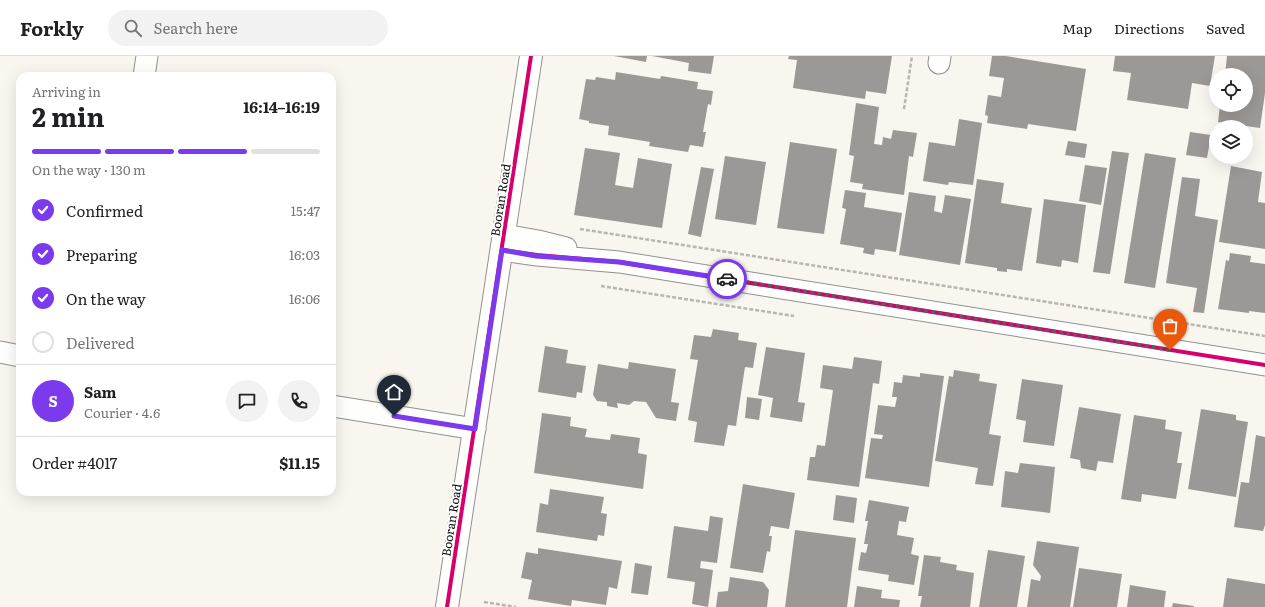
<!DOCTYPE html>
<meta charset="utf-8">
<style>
body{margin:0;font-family:Literata,serif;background:#f2f2f2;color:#202124;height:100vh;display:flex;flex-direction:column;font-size:15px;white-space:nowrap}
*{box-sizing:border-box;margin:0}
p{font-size:13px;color:#757577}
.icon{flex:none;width:22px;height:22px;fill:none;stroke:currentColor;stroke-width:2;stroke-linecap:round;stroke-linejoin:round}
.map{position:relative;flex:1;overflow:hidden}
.panel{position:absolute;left:16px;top:16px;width:320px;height:424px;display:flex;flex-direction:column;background:#fff;border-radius:12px;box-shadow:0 4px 16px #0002}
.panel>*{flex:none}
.tools{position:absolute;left:1209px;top:12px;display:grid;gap:8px}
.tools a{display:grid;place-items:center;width:44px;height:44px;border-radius:50%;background:#fff;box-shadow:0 4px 16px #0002;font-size:20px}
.pin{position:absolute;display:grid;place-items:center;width:34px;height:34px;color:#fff;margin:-41px -17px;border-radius:50% 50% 50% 0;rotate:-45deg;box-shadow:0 0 4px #0007}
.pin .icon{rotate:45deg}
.courier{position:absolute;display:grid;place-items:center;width:40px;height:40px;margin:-20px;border:3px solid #7c3aed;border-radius:50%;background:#fff;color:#222;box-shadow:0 1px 5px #0007}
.head em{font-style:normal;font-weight:700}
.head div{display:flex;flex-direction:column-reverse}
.head{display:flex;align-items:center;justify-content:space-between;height:68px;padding:0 16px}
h1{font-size:26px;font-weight:700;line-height:30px}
.bar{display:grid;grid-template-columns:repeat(4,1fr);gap:6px 4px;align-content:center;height:48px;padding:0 16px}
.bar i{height:5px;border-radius:3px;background:#e0e0e0}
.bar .selected{background:#7c3aed}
.bar p{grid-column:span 4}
.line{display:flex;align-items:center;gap:10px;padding:0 16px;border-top:1px solid #e0e0e0}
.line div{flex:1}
.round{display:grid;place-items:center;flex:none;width:42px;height:42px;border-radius:21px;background:#f2f2f2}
ol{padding:0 16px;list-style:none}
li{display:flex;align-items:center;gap:12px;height:44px}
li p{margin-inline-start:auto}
li .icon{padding:4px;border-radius:50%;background:#7c3aed;color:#fff;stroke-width:4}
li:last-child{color:#757577}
li i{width:22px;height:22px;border:2px solid #e0e0e0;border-radius:50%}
header{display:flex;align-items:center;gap:24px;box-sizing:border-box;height:56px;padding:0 20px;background:#fff;border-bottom:1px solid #e0e0e0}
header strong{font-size:19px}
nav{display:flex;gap:22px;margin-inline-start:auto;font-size:14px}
.search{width:280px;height:36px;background:#f2f2f2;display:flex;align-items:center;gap:10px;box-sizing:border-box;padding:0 14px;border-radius:22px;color:#757577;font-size:15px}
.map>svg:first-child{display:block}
</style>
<header>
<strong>Forkly</strong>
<div class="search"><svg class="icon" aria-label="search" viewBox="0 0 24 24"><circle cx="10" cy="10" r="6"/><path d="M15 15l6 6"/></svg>Search here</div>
<nav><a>Map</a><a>Directions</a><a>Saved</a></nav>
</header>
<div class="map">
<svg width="1265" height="551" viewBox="0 0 1265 551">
<rect width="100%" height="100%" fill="#f9f6ef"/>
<path fill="#9c9895" d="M614,0H647L646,6Z
M652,0H714L711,18L688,15L689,7Z
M789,0H892L886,38L866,35L865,43L793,32L797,4L788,3Z
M992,0H1006L1086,13L1076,75L1028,68L1027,73L987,67L988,60L985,59L988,39L1001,41L1004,22L989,20Z
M1115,0H1215L1210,30L1192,27L1188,53L1127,44L1131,17L1113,15Z
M1227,0H1265V37L1260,72L1218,66L1220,49H1246V19H1225Z
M616,16L660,23L661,20L698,26L697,33L713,35L711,49L708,48L703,76H706L703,91L690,89L688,96L649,90L650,86L608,79L609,70L589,67V65L579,63L586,23L595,24L596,21L615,24Z
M856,47L879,51L874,88L882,89L883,81L891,83L893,74L917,77L913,101L909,100L904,139L862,133L863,128L850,126L854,100L849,99Z
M959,63L982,67L973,129L949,126L948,129L923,125L929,86L955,90Z
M1190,76L1211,79L1207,102L1186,99Z
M1068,85L1087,88L1085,102L1065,99Z
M790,86L837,93L824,178L777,172Z
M585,92L620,97L615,129L633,132L638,102L672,108L662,172L574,159Z
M1112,95L1129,97L1110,218L1093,216Z
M1145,97L1176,102L1155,232L1124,227Z
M725,100L766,106L756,169L715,163Z
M1085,109L1107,112L1101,149L1079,145Z
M1231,110L1262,116L1258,146L1265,147V193L1219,186Z
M701,111L714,113L701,181L688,178Z
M1182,121L1200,123L1195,160L1218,164L1204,257L1193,256L1197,232L1166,227Z
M977,123L1004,127L1001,147L1032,152L1022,215L1007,213V216L997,215V212L965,207Z
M845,134L866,137L864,151L902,157L896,196L875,193L874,199L863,197L864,192L840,188L846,153L842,152Z
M909,136L936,140L934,155L942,157L945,139L971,143L960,209L899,199Z
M1044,143L1086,149L1078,207L1062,204L1061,211L1036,207Z
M1230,197L1251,200L1250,206L1265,208V257L1249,255V257L1218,253L1226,204L1229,205Z
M713,273L739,277L738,284L757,287L753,312L745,311L736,370L728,369L724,390L694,386L697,366L688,364L698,304L690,303L694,279L711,281Z
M545,290L568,294L566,307L586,310L582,337L577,336L576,342L538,336Z
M766,291L805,297L798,346L805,347L802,366L770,361L773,342L758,339Z
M854,301L882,305L879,328L873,327L859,431L807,424L810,401H815L817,389L825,390L833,334L820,332L823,309L852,313Z
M629,306L676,313L671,346L679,347L676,365L656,362L646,346L634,345L629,349L617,347L618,352L607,350V346L597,345L593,339L598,308L628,313Z
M954,314L980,318L979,325L997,328L989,378L1001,380L993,430L975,428L978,412L935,405L949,320L953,321Z
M920,317L944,320L929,431L865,422L871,382L882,383L883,379L874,378L878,349L895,351L897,341H892L894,326L902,327L903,319L920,321Z
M1022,323L1063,329L1054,390L1023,386L1026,365L1016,363Z
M747,341L762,343L759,364L745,362Z
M1079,351L1121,358L1113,407L1098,405L1096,415L1081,412L1080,404L1070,402Z
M1201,353L1236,359V364L1248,366L1236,441L1188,433Z
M542,357L571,361L570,370L587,373L585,381L610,384L611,378L640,382L638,397L647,399L643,433L534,417Z
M1134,359L1166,364L1165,373L1182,376L1177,407H1182L1176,443L1142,438L1141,446L1121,443Z
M1256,379L1265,381V469L1263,475L1234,471L1241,426L1249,427Z
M1020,407L1055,411L1050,457L1001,451L1005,415L1018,417Z
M743,428L795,437L789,473L771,470L769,480H772L770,496L767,495L763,517L730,512Z
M550,433L604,441L601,457L607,458L604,480L598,479L597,485L536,476L540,447L548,449Z
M836,439L857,442L854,467L833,464Z
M869,444L909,451L906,466L899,465L897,479L914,482L911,498L919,500L914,529L888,525L889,519L858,514L861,496L866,497L868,488H864L868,465H865Z
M710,460L723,462L717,507L701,505L700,512L713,514L708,551L692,548L695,526L667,522L674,470L708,475Z
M795,474L856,482L847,551H785Z
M1037,485L1079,491L1070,551H1027L1031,523L1040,525L1041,520L1033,509Z
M538,492L622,505L617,533L609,531L606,549L572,544L571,550L528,543L532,524L521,522L526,496L538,498Z
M988,494L1025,500L1017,551H979Z
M924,499L941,501L940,506L957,509L956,514L974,517L970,551H920L922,540H918Z
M635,507L652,510L648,539L631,537Z
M1079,512L1122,518L1117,551H1073Z
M730,521L763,526L769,534L767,551H716L718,536L728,535Z
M1227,522L1265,528V551H1223Z
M1130,529L1166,535L1164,551H1127Z
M857,530L882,534L881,542L900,544L899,551H854Z
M1173,547L1194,550V551H1172Z"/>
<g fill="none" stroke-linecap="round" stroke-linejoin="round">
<g stroke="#92918e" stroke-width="23">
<path id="minor" d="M939,7L940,0
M144,20L147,0
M504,179L538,185L566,192
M502,194L537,199L619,206L1265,309
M0,296L20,300
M332,350L475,373"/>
</g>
<g stroke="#92918e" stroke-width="24">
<path id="tertiary" d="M447,551L531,0"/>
</g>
<path stroke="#b7b6b5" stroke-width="2.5" stroke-dasharray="4 2" stroke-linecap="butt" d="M904,53L912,0
M580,173L1265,280
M601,230L794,260
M484,546L516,551"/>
<use href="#minor" stroke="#fefefd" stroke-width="21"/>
<use href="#tertiary" stroke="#fefefd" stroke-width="22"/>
<g stroke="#fff" stroke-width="6">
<path id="cycleway" d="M502,194L537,199L619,206L1265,309
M447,551L531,0"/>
</g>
<use href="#cycleway" stroke="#d6006c" stroke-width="4"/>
</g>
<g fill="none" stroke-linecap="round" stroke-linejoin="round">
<path stroke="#5e5d5b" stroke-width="4" stroke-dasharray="0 7.2" d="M727,223L1170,294"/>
<path stroke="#7c3aed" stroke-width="5" d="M394,360L475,373L502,194L536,200L619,206L727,223"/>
</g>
<g text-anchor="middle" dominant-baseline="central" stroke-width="4" stroke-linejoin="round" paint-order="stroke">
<g font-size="12" fill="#0b0b0b" stroke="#fff">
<text transform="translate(500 144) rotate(-81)">Booran Road</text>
<text transform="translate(451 464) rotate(-81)">Booran Road</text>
</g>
</g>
</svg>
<div class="tools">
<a><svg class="icon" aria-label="locate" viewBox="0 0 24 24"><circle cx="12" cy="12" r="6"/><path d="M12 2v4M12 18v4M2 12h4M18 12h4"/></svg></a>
<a><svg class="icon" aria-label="layers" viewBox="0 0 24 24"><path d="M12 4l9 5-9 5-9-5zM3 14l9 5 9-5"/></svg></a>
</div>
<div class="pin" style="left:1170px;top:294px;background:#ea580c"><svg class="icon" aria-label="bag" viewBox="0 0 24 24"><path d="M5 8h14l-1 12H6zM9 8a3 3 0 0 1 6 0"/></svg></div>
<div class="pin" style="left:394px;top:360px;background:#1f2937"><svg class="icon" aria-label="home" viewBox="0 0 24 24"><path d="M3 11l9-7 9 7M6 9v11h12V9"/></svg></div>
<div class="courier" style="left:727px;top:223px"><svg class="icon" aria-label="car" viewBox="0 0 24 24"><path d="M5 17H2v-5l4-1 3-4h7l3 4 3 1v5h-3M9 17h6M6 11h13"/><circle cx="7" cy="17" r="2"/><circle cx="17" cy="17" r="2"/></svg></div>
<section class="panel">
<div class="head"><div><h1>2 min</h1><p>Arriving in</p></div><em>16:14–16:19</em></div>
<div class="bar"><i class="selected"></i><i class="selected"></i><i class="selected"></i><i></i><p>On the way · 130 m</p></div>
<ol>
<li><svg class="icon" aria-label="check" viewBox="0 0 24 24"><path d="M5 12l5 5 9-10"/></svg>Confirmed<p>15:47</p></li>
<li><svg class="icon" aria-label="check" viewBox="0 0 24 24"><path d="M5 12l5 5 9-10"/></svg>Preparing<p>16:03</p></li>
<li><svg class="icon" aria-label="check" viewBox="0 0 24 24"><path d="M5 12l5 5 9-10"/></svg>On the way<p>16:06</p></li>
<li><i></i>Delivered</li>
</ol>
<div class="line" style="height:72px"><b class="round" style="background:#7c3aed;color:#fff">S</b><div><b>Sam</b><p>Courier · 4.6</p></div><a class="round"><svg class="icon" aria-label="chat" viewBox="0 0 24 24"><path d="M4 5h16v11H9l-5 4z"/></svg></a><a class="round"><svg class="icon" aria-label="phone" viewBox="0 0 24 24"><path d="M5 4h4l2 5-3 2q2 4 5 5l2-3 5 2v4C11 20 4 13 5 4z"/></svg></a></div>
<div class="line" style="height:52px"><div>Order #4017</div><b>$11.15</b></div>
</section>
</div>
